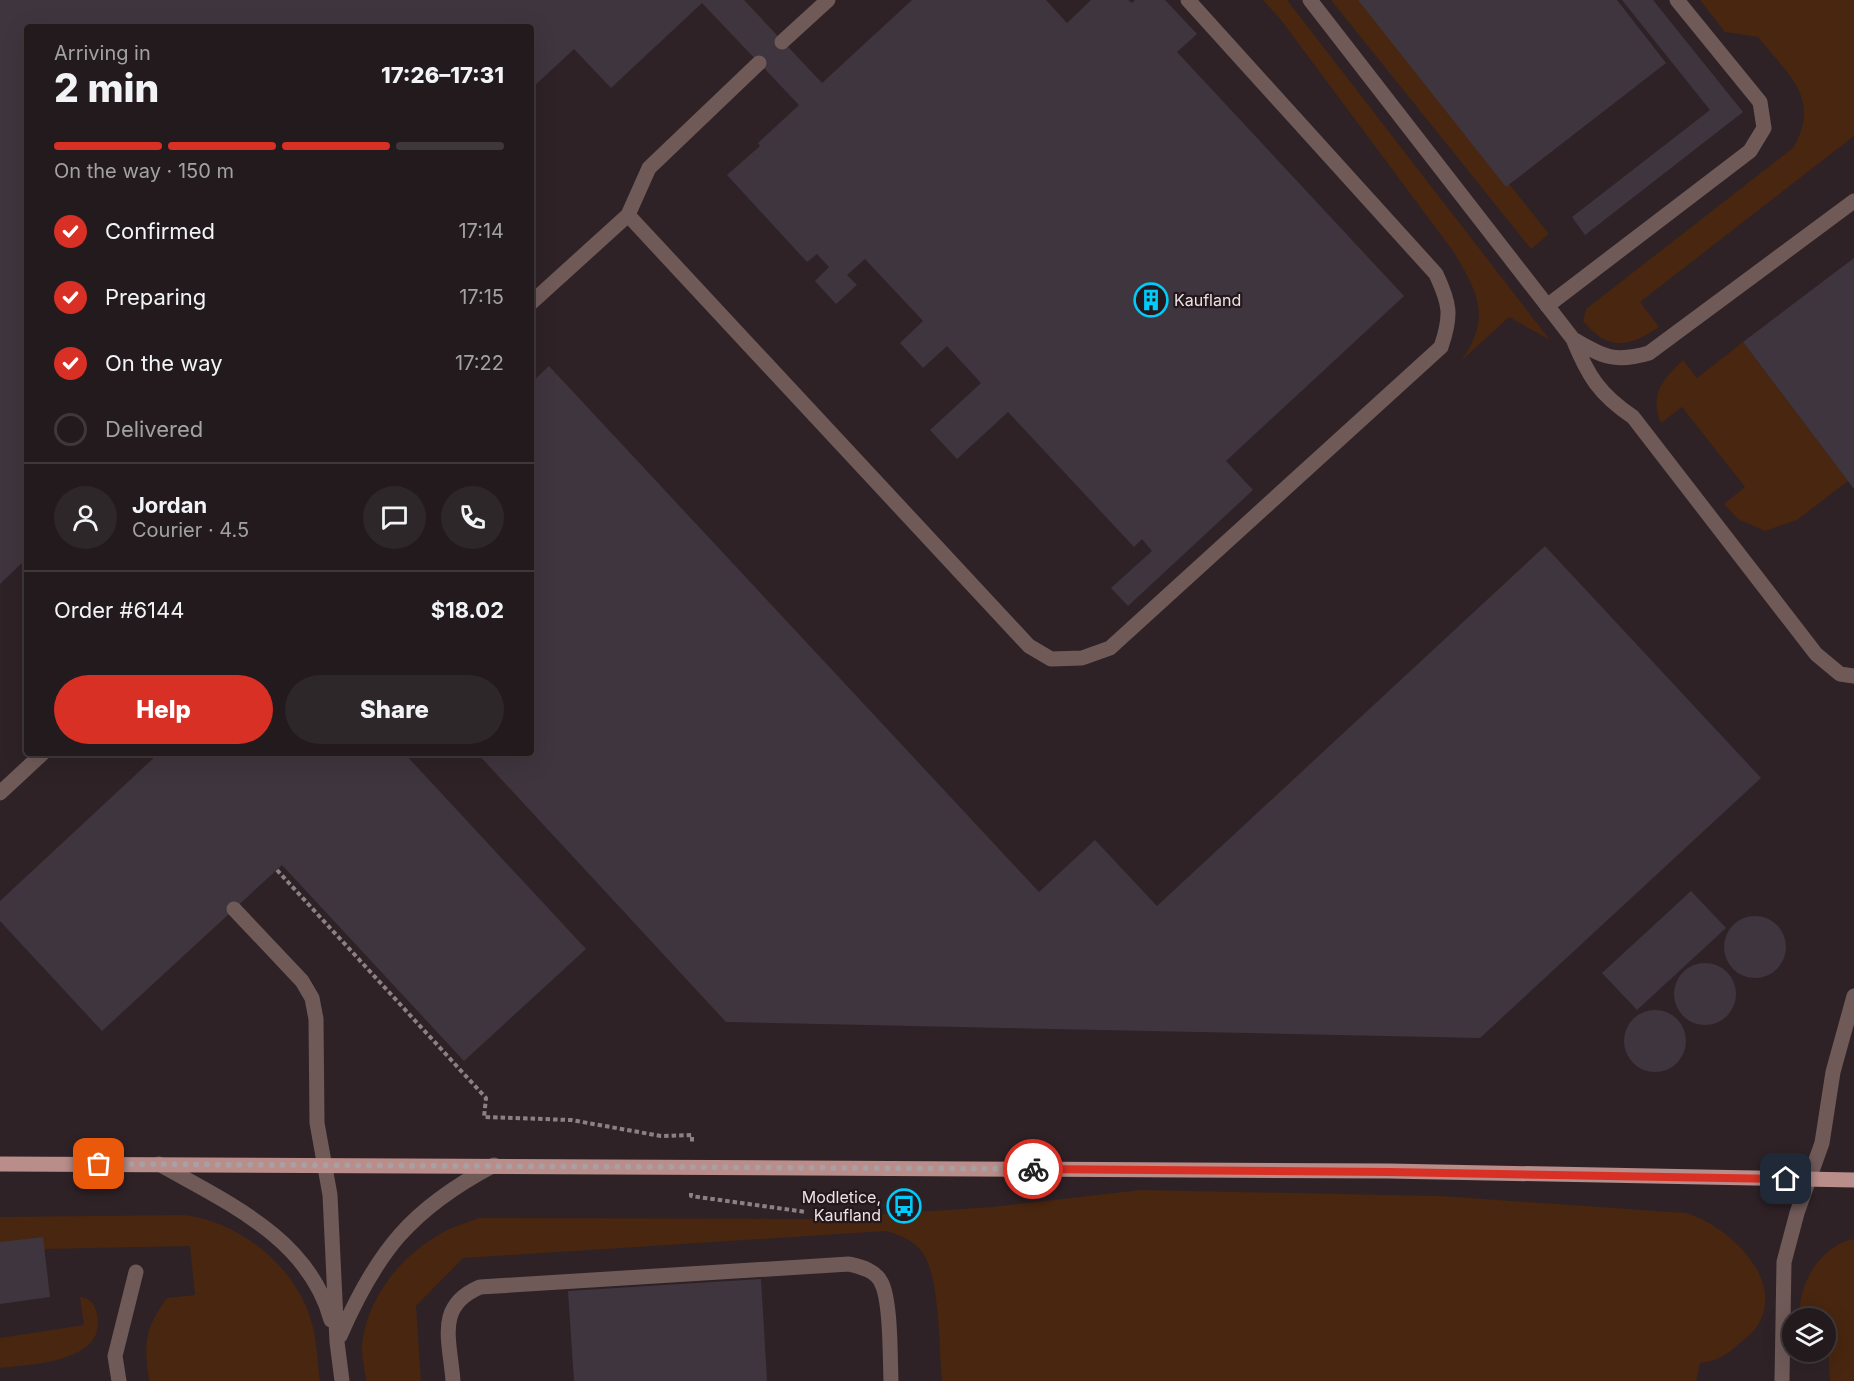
<!DOCTYPE html>
<meta charset="utf-8">
<style>
body{margin:0;font-family:Inter,sans-serif;background:#2e2729;color:#f1f3f6;height:100vh;display:flex;flex-direction:column;font-size:22px;white-space:nowrap}
*{box-sizing:border-box;margin:0}
p{font-size:20px;color:#a2a1a3}
.icon{flex:none;width:33px;height:33px;fill:none;stroke:currentColor;stroke-width:2;stroke-linecap:round;stroke-linejoin:round}
.map{position:relative;flex:1;overflow:hidden}
.details{position:absolute;left:24px;top:24px;width:510px;height:732px;display:flex;flex-direction:column;background:#221a1c;border-radius:6px;box-shadow:0 6px 24px #0002,0 0 0 2px #3f383b}
.details>*{flex:none}
.fabs{position:absolute;left:1782px;top:1308px;display:grid;gap:12px}
.fabs a{display:grid;place-items:center;width:54px;height:54px;border-radius:50%;background:#221a1c;box-shadow:0 6px 24px #0002,0 0 0 2px #3f383b;font-size:30px}
.pin{position:absolute;display:grid;place-items:center;width:51px;height:51px;color:#fff;margin:-26px;border-radius:12px;box-shadow:0 3px 9px #0006}
.courier{position:absolute;display:grid;place-items:center;width:60px;height:60px;margin:-30px;border:4px solid #d93025;border-radius:50%;background:#fff;color:#222;box-shadow:0 2px 8px #0007}
.headline em{font-style:normal;font-weight:800}
.headline div{display:flex;flex-direction:column-reverse}
.headline{display:flex;align-items:center;justify-content:space-between;height:102px;padding:0 30px}
h1{font-size:39px;font-weight:800;line-height:45px}
.bar{display:grid;grid-template-columns:repeat(4,1fr);gap:9px 6px;align-content:center;height:72px;padding:0 30px}
.bar i{height:8px;border-radius:4px;background:#3f383b}
.bar .active{background:#d93025}
.bar p{grid-column:span 4}
.line{display:flex;align-items:center;gap:15px;padding:0 30px;border-top:2px solid #3f383b}
.line div{flex:1}
.round{display:grid;place-items:center;flex:none;width:63px;height:63px;border-radius:32px;background:#2e2729}
ol{padding:0 30px;list-style:none}
li{display:flex;align-items:center;gap:18px;height:66px}
li p{margin-inline-start:auto}
li .icon{padding:6px;border-radius:50%;background:#d93025;color:#fff;stroke-width:4}
li:last-child{color:#a2a1a3}
li i{width:33px;height:33px;border:3px solid #3f383b;border-radius:50%}
.primary-button{display:flex;gap:12px;margin-top:auto;padding:12px 30px}
.primary-button a{flex:1;height:69px;border-radius:36px;background:#d93025;color:#fff;font-size:24px;font-weight:800;line-height:69px;text-align:center}
.primary-button a+a{background:#2e2729;color:#f1f3f6}
.map>svg:first-child{display:block}
</style>
<div class="map">
<svg width="1854" height="1381" viewBox="0 0 1854 1381">
<rect width="100%" height="100%" fill="#2e2226"/>
<path fill="#482610" d="M1263,0H1287L1550,340L1509,317L1461,361C1492,318 1478,292 1453,251L1281,20Z
M1331,0H1364L1549,234L1531,249Z
M1700,0H1854V136L1640,302L1659,327C1629,347 1609,352 1583,321L1586,309L1793,148C1822,98 1788,75 1758,37L1725,32Z
M1743,342L1848,481L1797,520L1765,531L1738,519L1724,504L1745,487L1682,407L1661,423C1649,395 1663,379 1683,360L1697,378Z
M1141,1190L1440,1196L1686,1213C1725,1224 1785,1277 1759,1323C1755,1331 1747,1337 1740,1343C1727,1355 1718,1361 1700,1363L1696,1381H942C939,1350 940,1275 922,1252C913,1240 900,1235 886,1231L463,1258L416,1306L421,1381H366C365,1369 361,1356 362,1344C367,1298 401,1256 440,1234C451,1227 466,1223 479,1218L808,1219L992,1207Z
M184,1215C238,1221 294,1265 310,1317C317,1337 317,1360 320,1381H149C144,1344 144,1329 167,1298L195,1295L190,1246L44,1249L0,1242V1217Z
M1854,1239V1381H1830L1826,1318H1800C1797,1286 1820,1245 1854,1239Z
M80,1297C90,1298 95,1304 97,1315C107,1363 30,1364 0,1368V1338L84,1325Z"/>
<path fill="#3f353e" d="M0,0H744L822,83L912,0H1046L1067,23L1091,0H1128L1132,3L1135,0H1165L1197,34L1177,52L1404,296L1226,461L1253,490L1128,606L1111,588L1152,551L1142,539L1134,547L1008,412L957,459L930,430L981,383L947,346L923,368L900,343L923,321L865,259L847,275L857,285L836,304L815,281L829,267L817,254L807,262L727,175L760,146L758,143L799,105L702,3L611,88L574,49L531,89V27H27V558L0,584Z
M1358,0H1617L1666,63L1506,187Z
M1622,0H1653L1743,112L1585,235L1572,217L1710,110Z
M1854,258V489L1743,342Z
M549,366L1039,892L1095,840L1157,906L1545,546L1761,778L1480,1038L726,1022L477,753H531V383Z
M159,753H404L586,949L464,1061L282,865L102,1031L0,921V901Z
M1691,891L1726,928L1637,1010L1602,973Z
M1724 947a31 31 0 1 1 62 0a31 31 0 1 1-62 0Z
M1674 994a31 31 0 1 1 62 0a31 31 0 1 1-62 0Z
M1624 1041a31 31 0 1 1 62 0a31 31 0 1 1-62 0Z
M43,1237L50,1297L0,1304V1242Z
M761,1279L767,1381H574L568,1291Z"/>
<g fill="none" stroke-linecap="round" stroke-linejoin="round">
<path stroke="#8b8084" stroke-width="4" stroke-dasharray="4.5 3" stroke-linecap="butt" d="M277,870L486,1098L484,1117L571,1120L661,1136L692,1135V1143
M691,1193V1196L806,1212"/>
<path stroke="#6f5a58" stroke-width="15" d="M1310,0L1573,339C1588,376 1599,394 1633,417L1816,654L1840,674L1854,676
M782,42L828,0
M628,215L1029,646L1051,659L1082,658L1110,648L1441,347C1452,315 1450,304 1436,274L1188,0
M531,303L628,215L649,168L759,63
M1547,306L1750,151L1764,128L1760,102L1677,0
M1573,339C1603,357 1615,363 1649,353L1854,201
M0,793L43,753
M234,909L302,981L312,998L316,1019L317,1123L330,1195L337,1342L342,1381
M159,1164C226,1202 309,1238 331,1320
M340,1336C377,1251 411,1209 494,1165
M119,1381L115,1356L136,1272
M453,1381C450,1340 435,1306 480,1287L849,1264C861,1267 875,1270 881,1282C891,1300 890,1358 891,1381
M1782,1381L1784,1262L1797,1213L1822,1143L1833,1072L1854,996"/>
<path stroke="#b98d89" stroke-width="15" d="M0,1164L1389,1171L1854,1180"/>
</g>
<g fill="none" stroke-linecap="round" stroke-linejoin="round">
<path stroke="#aa9fa3" stroke-width="6" stroke-dasharray="0 10.8" d="M99,1164L1033,1169"/>
<path stroke="#d93025" stroke-width="8" d="M1033,1169L1389,1172L1786,1179"/>
</g>
<defs>
<g id="building-ring" transform="scale(1.725)"><circle r="9.5" fill="#25181c" stroke="#00cbf9" stroke-width="1.5"/><path d="M-4-6H4V6H1V3H-1V6H-4ZM-2.5-4.3h1.7v1.8h-1.7ZM.8-4.3h1.7v1.8H.8ZM-2.5-1h1.7V.8h-1.7ZM.8-1h1.7V.8H.8Z" fill="#00cbf9"/></g>
<g id="bus-ring" transform="scale(1.725)"><circle r="9.5" fill="#25181c" stroke="#00cbf9" stroke-width="1.5"/><path d="M-5-6H5V4H4V6H2V4H-2V6H-4V4H-5ZM-3.5-4V0h7V-4ZM-3.5 1.2v1.5H-2V1.2ZM2 1.2v1.5H3.5V1.2Z" fill="#00cbf9"/></g>
</defs>
<g fill-rule="evenodd">
<use href="#building-ring" x="1151" y="300"/>
<use href="#bus-ring" x="904" y="1206"/>
</g>
<g text-anchor="middle" dominant-baseline="central" stroke-width="4.5" stroke-linejoin="round" paint-order="stroke">
<g font-size="16" fill="#ece3e6" stroke="#25181c" text-anchor="start">
<text x="1174" y="300">Kaufland</text>
<text x="881" y="1197" text-anchor="end">Modletice,<tspan x="881" dy="18">Kaufland</tspan></text>
</g>
</g>
</svg>
<div class="fabs">
<a><svg class="icon" aria-label="layers" viewBox="0 0 24 24"><path d="M12 4l9 5-9 5-9-5zM3 14l9 5 9-5"/></svg></a>
</div>
<div class="pin" style="left:99px;top:1164px;background:#ea580c"><svg class="icon" aria-label="bag" viewBox="0 0 24 24"><path d="M5 8h14l-1 12H6zM9 8a3 3 0 0 1 6 0"/></svg></div>
<div class="pin" style="left:1786px;top:1179px;background:#1f2937"><svg class="icon" aria-label="home" viewBox="0 0 24 24"><path d="M3 11l9-7 9 7M6 9v11h12V9"/></svg></div>
<div class="courier" style="left:1033px;top:1169px"><svg class="icon" aria-label="bike" viewBox="0 0 24 24"><circle cx="6" cy="16" r="4"/><circle cx="18" cy="16" r="4"/><path d="M6 16l4-8h5l3 8M10 8l3 8H6M13 5h3"/></svg></div>
<section class="details">
<div class="headline"><div><h1>2 min</h1><p>Arriving in</p></div><em>17:26–17:31</em></div>
<div class="bar"><i class="active"></i><i class="active"></i><i class="active"></i><i></i><p>On the way · 150 m</p></div>
<ol>
<li><svg class="icon" aria-label="check" viewBox="0 0 24 24"><path d="M5 12l5 5 9-10"/></svg>Confirmed<p>17:14</p></li>
<li><svg class="icon" aria-label="check" viewBox="0 0 24 24"><path d="M5 12l5 5 9-10"/></svg>Preparing<p>17:15</p></li>
<li><svg class="icon" aria-label="check" viewBox="0 0 24 24"><path d="M5 12l5 5 9-10"/></svg>On the way<p>17:22</p></li>
<li><i></i>Delivered</li>
</ol>
<div class="line" style="height:108px"><a class="round"><svg class="icon" aria-label="person" viewBox="0 0 24 24"><circle cx="12" cy="8" r="4"/><path d="M4 21q1-7 8-7t8 7"/></svg></a><div><b>Jordan</b><p>Courier · 4.5</p></div><a class="round"><svg class="icon" aria-label="chat" viewBox="0 0 24 24"><path d="M4 5h16v11H9l-5 4z"/></svg></a><a class="round"><svg class="icon" aria-label="phone" viewBox="0 0 24 24"><path d="M5 4h4l2 5-3 2q2 4 5 5l2-3 5 2v4C11 20 4 13 5 4z"/></svg></a></div>
<div class="line" style="height:78px"><div>Order #6144</div><b>$18.02</b></div>
<div class="primary-button"><a>Help</a><a>Share</a></div>
</section>
</div>
